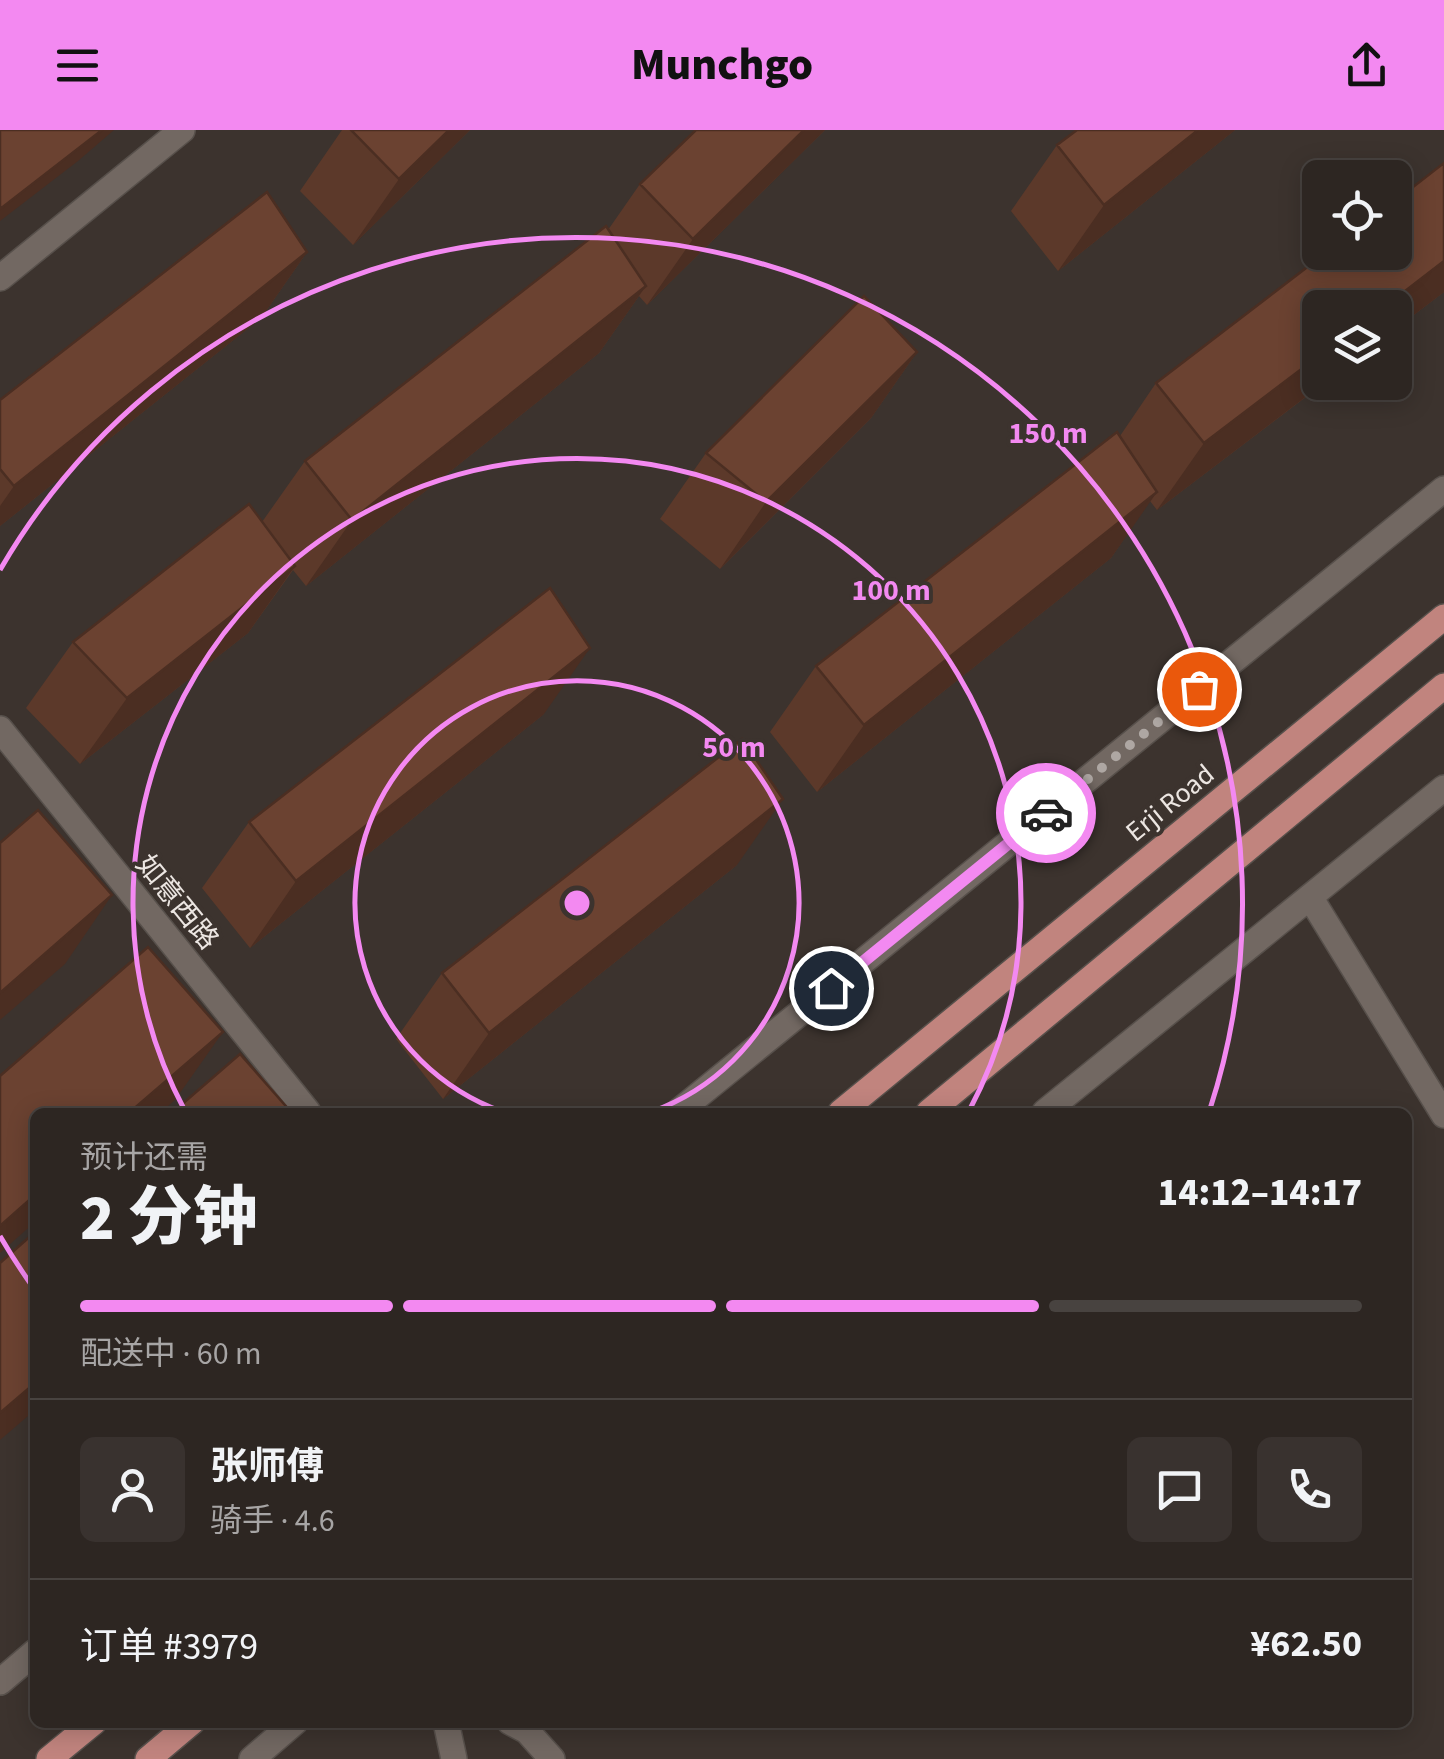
<!DOCTYPE html>
<html lang="zh">
<meta charset="utf-8">
<style>
body{margin:0;font-family:"Source Sans 3","Noto Sans SC",sans-serif;background:#39322f;color:#f1f3f6;height:100vh;display:flex;flex-direction:column;font-size:38px;white-space:nowrap}
*{box-sizing:border-box;margin:0}
p{font-size:32px;color:#a7a5a5}
.icon{flex:none;width:55px;height:55px;fill:none;stroke:currentColor;stroke-width:2;stroke-linecap:round;stroke-linejoin:round}
.map{position:relative;flex:1;overflow:hidden}
.details{position:absolute;left:30px;top:978px;width:1382px;height:620px;display:flex;flex-direction:column;background:#2d2622;border-radius:15px;box-shadow:0 5px 25px #0003,0 0 0 2px #484340}
.details>*{flex:none}
.tools{position:absolute;left:1302px;top:30px;display:grid;gap:20px}
.tools a{display:grid;place-items:center;width:110px;height:110px;border-radius:15px;background:#2d2622;box-shadow:0 5px 25px #0003,0 0 0 2px #484340;font-size:50px}
.pin{position:absolute;display:grid;place-items:center;width:85px;height:85px;color:#fff;margin:-42px;border:5px solid #fff;border-radius:50%;box-shadow:0 2px 10px #0007}
.courier{position:absolute;display:grid;place-items:center;width:100px;height:100px;margin:-50px;border:8px solid #f389f1;border-radius:50%;background:#fff;color:#222;box-shadow:0 2px 12px #0007}
.summary em{font-style:normal;font-weight:800}
.summary div{display:flex;flex-direction:column-reverse}
.summary{display:flex;align-items:center;justify-content:space-between;height:170px;padding:0 50px}
h1{font-size:65px;font-weight:800;line-height:75px}
.bar{display:grid;grid-template-columns:repeat(4,1fr);gap:15px 10px;align-content:center;height:120px;padding:0 50px}
.bar i{height:12px;border-radius:8px;background:#484340}
.bar .selected{background:#f389f1}
.bar p{grid-column:span 4}
.line{display:flex;align-items:center;gap:25px;padding:0 50px;border-top:2px solid #484340}
.line div{flex:1}
.round{display:grid;place-items:center;flex:none;width:105px;height:105px;border-radius:15px;background:#39322f}
header{display:flex;justify-content:space-between;align-items:center;height:130px;padding:0 50px;background:#f389f1;color:#111;font-size:45px;font-weight:800}
.map>svg:first-child{display:block}
</style>
<header><svg class="icon" aria-label="menu" viewBox="0 0 24 24"><path d="M4 6h16M4 12h16M4 18h16"/></svg>Munchgo<svg class="icon" aria-label="share" viewBox="0 0 24 24"><path d="M12 15V3M7 8l5-5 5 5M5 13v7h14v-7"/></svg></header>
<div class="map">
<svg width="1444" height="1629" viewBox="0 0 1444 1629">
<rect width="100%" height="100%" fill="#3c332e"/>
<g fill="none" stroke-linecap="round" stroke-linejoin="round">
<g stroke="#57504b" stroke-width="28">
<path id="minor" d="M0,148L182,0
M0,599L308,982
M1310,767L1444,985
M678,982L1444,359
M1045,982L1444,658
M0,1552L35,1522
M446,1592L454,1629
M510,1592L527,1601L552,1629
M252,1629L295,1592"/>
</g>
<g stroke="#57504b" stroke-width="28">
<path id="major" d="M841,982L1444,487
M929,982L1444,556
M49,1629L94,1592
M148,1629L192,1592"/>
</g>
<use href="#minor" stroke="#726862" stroke-width="25"/>
<use href="#major" stroke="#c1847e" stroke-width="25"/>
</g>
<path fill="#5c392a" d="M342,0H470L353,115L300,61Z
M825,0L647,175L639,166L599,223L306,456L293,440L248,503L80,634L26,578L73,512L262,392L305,331L608,100L640,54Z
M1077,0H1235L1058,141L1011,81L1057,15Z
M1444,33V162L1157,380L1150,371L1111,428L817,662L770,602L816,536L1120,306L1156,253Z
M307,122L261,188L0,396V270Z
M917,222L871,288L720,439L660,389L706,323Z
M544,584L250,818L202,758L249,692Z
M737,735L443,969L396,909L442,843Z"/>
<path fill="#4b2e22" d="M102,0H114L78,31L0,91V79Z
M449,0H470L353,115L399,49Z
M804,0H825L647,175L693,109Z
M1198,0H1235L1058,141L1104,75Z
M307,122L261,188L0,396V376L14,356Z
M1444,131V162L1395,199V178H1383Z
M646,156L599,223L306,456L352,390Z
M917,222L871,288L720,439L766,372Z
M1320,225V252H1325L1157,380L1204,313Z
M1157,362L1111,428L817,662L864,595Z
M295,436L248,503L80,634L127,568Z
M590,518L544,584L250,818L296,751Z
M783,669L737,735L443,969L489,903Z
M112,765L65,834L0,890V863Z
M223,902L175,970L161,982H130Z
M35,1065V1092L0,1123V1096Z
M35,1253V1280L0,1310V1283Z"/>
<path fill="#6b4231" stroke="#4b2e22" stroke-width="2.5" d="M0,0H102L0,79Z
M351,0H449L399,49Z
M696,0H804L693,109L640,54Z
M1077,0H1198L1104,75L1057,15Z
M1444,33V131L1383,178H1320V225L1204,313L1156,253L1327,122H1395V71Z
M267,62L307,122L14,356L0,339V270Z
M606,96L646,156L352,390L305,331Z
M864,166L917,222L766,372L706,323Z
M1117,302L1157,362L864,595L816,536Z
M249,374L295,436L127,568L73,512Z
M550,458L590,518L296,751L249,692Z
M742,609L783,669L489,903L442,843Z
M38,680L112,765L0,863V713Z
M148,817L223,902L130,982H35V1065L0,1096V946Z
M240,924L291,982H173Z
M35,1102V1253L0,1283V1133Z"/>
<g fill="none" stroke-linecap="round" stroke-linejoin="round">
<path stroke="#aea7a3" stroke-width="10" stroke-dasharray="0 18" d="M1046,683L1199,559"/>
<path stroke="#f389f1" stroke-width="12" d="M831,858L1046,683"/>
</g>
<g fill="none" stroke="#f389f1" stroke-width="5">
<path d="M503 982A222 222 0 1 1 651 982"/>
<path d="M185 981A444 444 0 1 1 969 981"/>
<path d="M35 1160A666 666 0 0 1 0 1106M0 440A666 666 0 0 1 1210 979"/>
</g>
<g text-anchor="middle" dominant-baseline="central" stroke-width="8" stroke-linejoin="round" paint-order="stroke">
<g font-size="28" fill="#ece6e2" stroke="#3c332e">
<text transform="translate(1170 673) rotate(-39)">Erji Road</text>
<text transform="translate(177 772) rotate(51)">如意西路</text>
</g>
</g>
<circle cx="577" cy="773" r="15" fill="#f389f1" stroke="#3c332e" stroke-width="5"/>
<g font-size="30" text-anchor="middle" font-weight="bold" fill="#f389f1" stroke="#3c332e" stroke-width="8" stroke-linejoin="round" paint-order="stroke">
<text x="1048" y="313">150 m</text>
<text x="891" y="470">100 m</text>
<text x="734" y="627">50 m</text>
</g>
</svg>
<div class="tools">
<a><svg class="icon" aria-label="locate" viewBox="0 0 24 24"><circle cx="12" cy="12" r="6"/><path d="M12 2v4M12 18v4M2 12h4M18 12h4"/></svg></a>
<a><svg class="icon" aria-label="layers" viewBox="0 0 24 24"><path d="M12 4l9 5-9 5-9-5zM3 14l9 5 9-5"/></svg></a>
</div>
<div class="pin" style="left:1199px;top:559px;background:#ea580c"><svg class="icon" aria-label="bag" viewBox="0 0 24 24"><path d="M5 8h14l-1 12H6zM9 8a3 3 0 0 1 6 0"/></svg></div>
<div class="pin" style="left:831px;top:858px;background:#1f2937"><svg class="icon" aria-label="home" viewBox="0 0 24 24"><path d="M3 11l9-7 9 7M6 9v11h12V9"/></svg></div>
<div class="courier" style="left:1046px;top:683px"><svg class="icon" aria-label="car" viewBox="0 0 24 24"><path d="M5 17H2v-5l4-1 3-4h7l3 4 3 1v5h-3M9 17h6M6 11h13"/><circle cx="7" cy="17" r="2"/><circle cx="17" cy="17" r="2"/></svg></div>
<section class="details">
<div class="summary"><div><h1>2 分钟</h1><p>预计还需</p></div><em>14:12–14:17</em></div>
<div class="bar"><i class="selected"></i><i class="selected"></i><i class="selected"></i><i></i><p>配送中 · 60 m</p></div>
<div class="line" style="height:180px"><a class="round"><svg class="icon" aria-label="person" viewBox="0 0 24 24"><circle cx="12" cy="8" r="4"/><path d="M4 21q1-7 8-7t8 7"/></svg></a><div><b>张师傅</b><p>骑手 · 4.6</p></div><a class="round"><svg class="icon" aria-label="chat" viewBox="0 0 24 24"><path d="M4 5h16v11H9l-5 4z"/></svg></a><a class="round"><svg class="icon" aria-label="phone" viewBox="0 0 24 24"><path d="M5 4h4l2 5-3 2q2 4 5 5l2-3 5 2v4C11 20 4 13 5 4z"/></svg></a></div>
<div class="line" style="height:130px"><div>订单 #3979</div><b>¥62.50</b></div>
</section>
</div>
